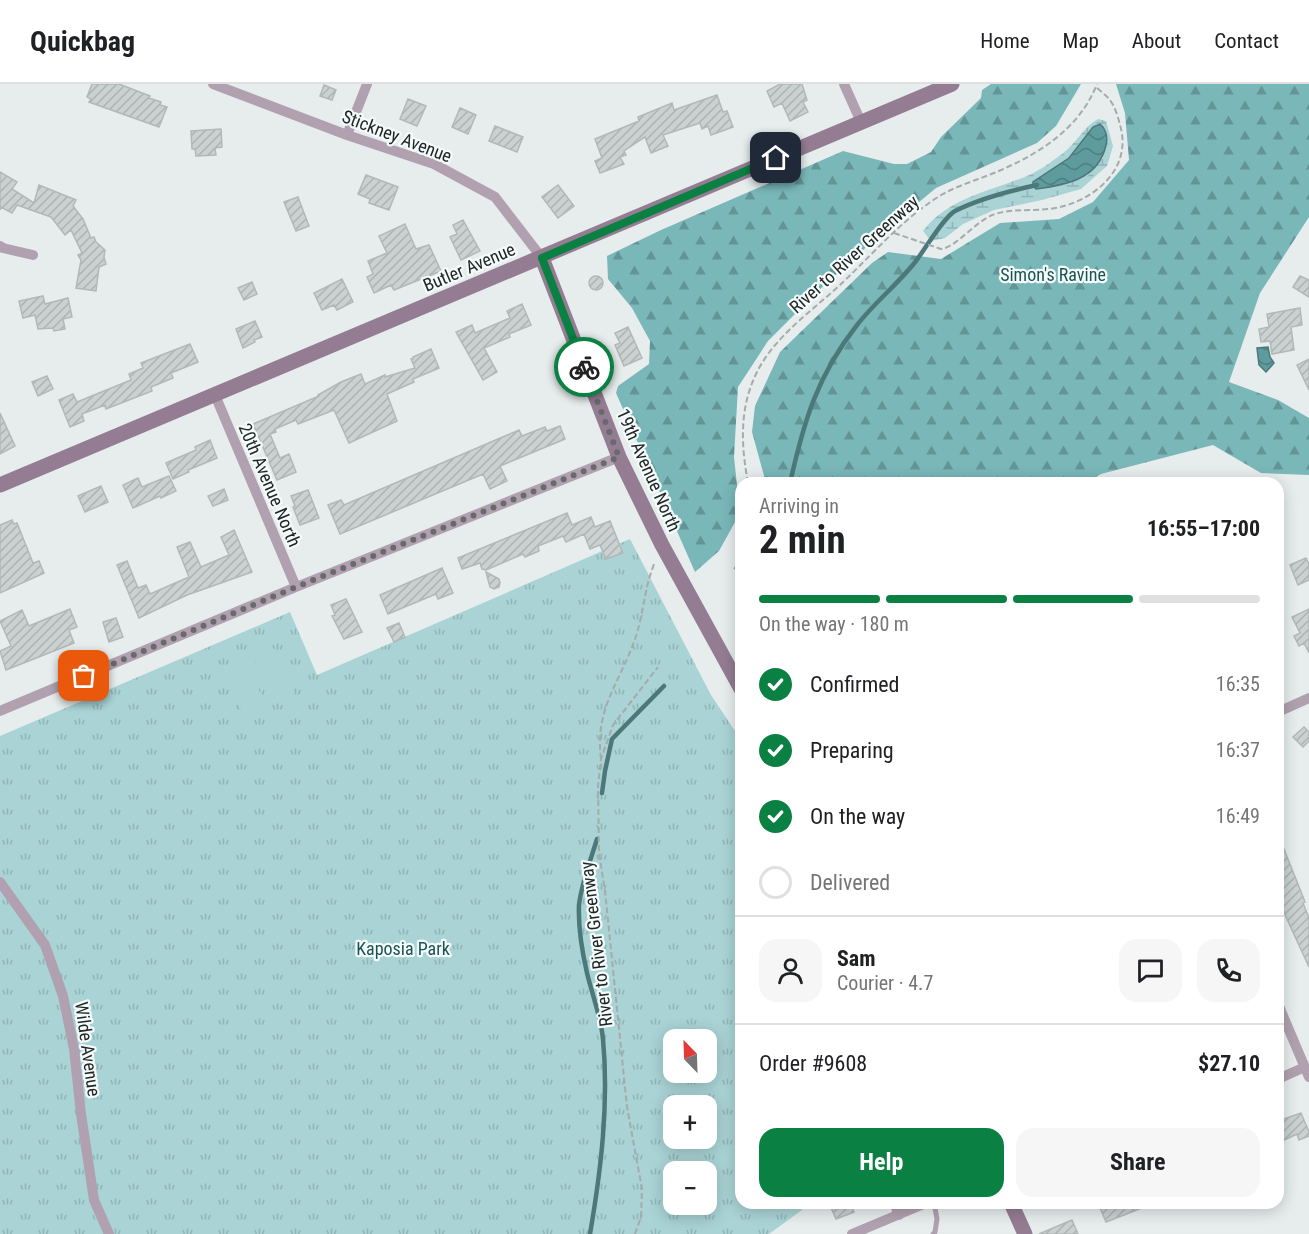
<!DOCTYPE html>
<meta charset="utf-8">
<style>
body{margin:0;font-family:"Roboto Condensed",sans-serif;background:#f6f6f6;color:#202124;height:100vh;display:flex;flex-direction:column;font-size:22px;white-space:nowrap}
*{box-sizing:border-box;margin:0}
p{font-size:20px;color:#757577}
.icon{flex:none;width:33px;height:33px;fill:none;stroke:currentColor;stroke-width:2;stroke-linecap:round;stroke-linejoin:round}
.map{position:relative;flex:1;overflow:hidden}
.drawer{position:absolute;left:735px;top:393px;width:549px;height:732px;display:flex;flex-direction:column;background:#fff;border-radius:18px;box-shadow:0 3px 15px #0003}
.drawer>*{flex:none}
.needle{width:39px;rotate:337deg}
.tools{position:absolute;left:663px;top:945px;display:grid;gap:12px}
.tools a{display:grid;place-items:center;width:54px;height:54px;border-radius:12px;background:#fff;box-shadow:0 3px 15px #0003;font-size:30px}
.pin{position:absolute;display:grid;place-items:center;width:51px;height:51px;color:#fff;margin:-26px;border-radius:12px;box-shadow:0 3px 9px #0006}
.courier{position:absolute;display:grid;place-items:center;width:60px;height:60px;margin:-30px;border:4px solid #0b8043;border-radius:50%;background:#fff;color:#222;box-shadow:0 2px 8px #0007}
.head em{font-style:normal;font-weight:700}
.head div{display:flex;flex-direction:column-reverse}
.head{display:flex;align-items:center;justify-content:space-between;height:102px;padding:0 24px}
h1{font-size:39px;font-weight:700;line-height:45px}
.bar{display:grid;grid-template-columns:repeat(4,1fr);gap:9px 6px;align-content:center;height:72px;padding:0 24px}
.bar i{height:8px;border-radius:4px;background:#e0e0e0}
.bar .selected{background:#0b8043}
.bar p{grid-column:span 4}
.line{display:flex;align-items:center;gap:15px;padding:0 24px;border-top:2px solid #e0e0e0}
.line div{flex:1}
.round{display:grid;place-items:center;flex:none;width:63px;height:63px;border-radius:18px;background:#f6f6f6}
ol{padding:0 24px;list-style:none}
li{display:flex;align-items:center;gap:18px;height:66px}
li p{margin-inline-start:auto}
li .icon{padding:6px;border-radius:50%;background:#0b8043;color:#fff;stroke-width:4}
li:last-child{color:#757577}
li i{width:33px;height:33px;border:3px solid #e0e0e0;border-radius:50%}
.primary-button{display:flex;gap:12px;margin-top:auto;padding:12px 24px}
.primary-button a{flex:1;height:69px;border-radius:18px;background:#0b8043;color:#fff;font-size:24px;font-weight:700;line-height:69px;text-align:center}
.primary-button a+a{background:#f6f6f6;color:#202124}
header{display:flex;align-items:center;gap:36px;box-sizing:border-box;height:84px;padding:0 30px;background:#fff;border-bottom:2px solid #e0e0e0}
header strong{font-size:28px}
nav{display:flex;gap:33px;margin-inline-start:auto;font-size:21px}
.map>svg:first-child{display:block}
</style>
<header>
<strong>Quickbag</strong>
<nav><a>Home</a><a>Map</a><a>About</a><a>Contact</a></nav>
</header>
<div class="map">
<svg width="1309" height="1150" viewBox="0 0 1309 1150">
<defs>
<pattern id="grass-tufts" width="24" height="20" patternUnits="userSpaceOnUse" patternTransform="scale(1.5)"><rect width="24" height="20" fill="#a9d3d5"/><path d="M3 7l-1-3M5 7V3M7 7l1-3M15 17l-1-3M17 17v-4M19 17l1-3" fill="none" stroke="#91b5b7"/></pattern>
<pattern id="forest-firs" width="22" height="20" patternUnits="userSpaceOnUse" patternTransform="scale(1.5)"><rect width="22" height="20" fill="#7ab7b9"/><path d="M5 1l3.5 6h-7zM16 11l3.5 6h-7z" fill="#649596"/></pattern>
<pattern id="wetland-marsh" width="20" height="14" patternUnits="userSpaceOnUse" patternTransform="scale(1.5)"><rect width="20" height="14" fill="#a9d3d5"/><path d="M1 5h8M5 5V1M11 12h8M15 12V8" fill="none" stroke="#91b5b7"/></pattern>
<pattern id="water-waves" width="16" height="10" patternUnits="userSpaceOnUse" patternTransform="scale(1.5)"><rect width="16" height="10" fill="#5e9b9d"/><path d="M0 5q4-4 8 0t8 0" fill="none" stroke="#4d7e80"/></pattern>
<pattern id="building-hatch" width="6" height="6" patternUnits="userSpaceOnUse" patternTransform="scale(1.5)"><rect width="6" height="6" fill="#cad1d1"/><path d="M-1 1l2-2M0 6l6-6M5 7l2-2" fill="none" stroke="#adb3b3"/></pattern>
</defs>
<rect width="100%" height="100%" fill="#e7eded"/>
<path fill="url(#grass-tufts)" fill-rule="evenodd" d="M630,455L711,611L741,656V1119H800L802,1126L769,1150H0V652L290,528L317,591ZM674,956H706V988H674ZM674,1022H706V1054H674ZM674,1088H706V1120H674Z"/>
<path fill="url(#forest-firs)" d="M991,0H1081L1056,42L1037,59L936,104L883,148L818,207L768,257L738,303L734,373L740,429L719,467L695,488L616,309L618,302L649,280L650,257L632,224L608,195L607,172L661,146L843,67L894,80H907L931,68L941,53L981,14L982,6Z
M1116,0H1309V133L1260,209L1229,298L1278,316L1309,334V391L1261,389L1213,361L1101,390L1086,399H766L752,348L755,322L780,268L872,179L888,168L941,175L1000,139L1059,135L1093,118L1129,76L1125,29Z"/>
<path fill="url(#wetland-marsh)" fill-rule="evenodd" d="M1098,35L1106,37L1113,62L1107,82L1081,105L1042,116L994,126L963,140L945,154L931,157L923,147C948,114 990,107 1027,92C1039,87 1051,78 1062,70C1076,60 1082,44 1098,35ZM1093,43L1107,57L1103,74L1087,92L1034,98L1069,74Z"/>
<path fill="#a9d3d5" d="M274,564L294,610L273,620L253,574Z
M246,576L266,622L244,632L224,585Z"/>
<path fill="url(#water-waves)" stroke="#4c7879" stroke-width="1.5" d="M1100,40C1106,45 1108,54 1106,61C1099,95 1066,101 1036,105L1033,102V98L1069,74L1093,43Z
M1268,263L1270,273L1274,279L1266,288L1259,281L1257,264Z"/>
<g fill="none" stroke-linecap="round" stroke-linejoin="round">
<path stroke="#4c7879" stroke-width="4.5" d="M790,399C804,337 817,292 857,241C875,218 898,200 916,177C925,165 944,133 955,127C981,114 1009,107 1037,101
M602,709L605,687L612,655L664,602
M590,1150C601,1086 609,1020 603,955C601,933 592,910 587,889C582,867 578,843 579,821C581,801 591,775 597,755"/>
</g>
<path fill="url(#building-hatch)" stroke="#b2b8b8" stroke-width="1.5" d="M92,0H119L150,12L149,14L161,18L160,21L167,23L159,43L89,18L91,15L87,13Z
M780,0H802L807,16L803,18L808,28L790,37L782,19L774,23L767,7Z
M324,1L336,6L332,16L320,12Z
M717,11L723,28L727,27L733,43L711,51L708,42L702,45L700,39L663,51L668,62L651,69L645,53L624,67L626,71L620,73L624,80L600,89L595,77L602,74L595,55L639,37L638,33L672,19L674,26Z
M408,15L426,22L417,42L400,35Z
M460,24L476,31L468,50L452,43Z
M495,42L523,53L517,68L489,57Z
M221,45L222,63L215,64L216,71L196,72L195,65H192L191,47Z
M0,88L17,98L12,105L34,119L39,101L76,116L73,122L83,135L91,154L94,153L96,158L105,166L104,173L106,180L99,183L96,207L76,204L81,176L78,171L82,169L71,146L65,151L51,133L17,121L12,129L1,123L0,126Z
M366,91L398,103L389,126L369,119L370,115L358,110Z
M558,101L574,122L558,134L542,113Z
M298,113L309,142L296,147L284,118Z
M463,136L480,167L461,176L450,153L457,150L453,141Z
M405,140L416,165L429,161L441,187L394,206L391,201L374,209L367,193L373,190L368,177L387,169L379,152Z
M589 199a7 7 0 1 1 14 0a7 7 0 1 1-14 0Z
M1300,192L1309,196V213L1293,203Z
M342,195L353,218L337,226L334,221L322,226L314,209Z
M252,198L257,210L244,216L238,204Z
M43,212L45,220L68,214L72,233L63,235L65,245L54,247L53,244L38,245L35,231L23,234L19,217Z
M522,220L531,241L509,250L510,253L484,264L497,288L483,296L456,248L472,241L475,249L510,234L507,227Z
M1300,224L1302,241L1291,243L1294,266L1272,270L1270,257L1261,258L1259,245L1269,243L1267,230Z
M255,237L262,253L254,256L255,258L243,264L236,245Z
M628,243L642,274L624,282L615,261L620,259L615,249Z
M190,260L198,278L171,289L173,294L151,303L152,307L106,325L105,321L82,330L84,337L70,343L59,316L73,310L77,318L131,296L129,290L143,284L141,279Z
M431,265L439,284L413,295L414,298L387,310L397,337L349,359L334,326L298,340L296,336L275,345L276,348L270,350L280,374L289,370L296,388L277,396L253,340L319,312L318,311L341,298L361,290L365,300L385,291V293L415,284L411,275H413V273Z
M1309,275V306L1297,281Z
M47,292L53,305L38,312L32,298Z
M0,329L15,362L0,370Z
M560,342L565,355L500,382L507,397L490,405L483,390L340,450L328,421L341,416L344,421L519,346L522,352L545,343L547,347Z
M210,356L217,374L188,386L189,388L173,395L166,379L196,366L195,363Z
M169,392L176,407L161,414L160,412L133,424L123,401L138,394L142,403Z
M101,402L108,418L85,428L78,412Z
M224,405L228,416L213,422L208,412Z
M308,406L319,434L300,441L293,423L295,422L291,412Z
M567,429L572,441L591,433L595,443L610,437L623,469L606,475L600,461L590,465L584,450L566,458L563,452L538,462L539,467L525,473L523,470L486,486L482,485L480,479L462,485L458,474Z
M12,436L14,440L17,439L33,479L39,477L44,489L0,509V441Z
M234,446L252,488L187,511L139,534L117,481L127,477L138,504L146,501L150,510L189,493L177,463L190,458L201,483L229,471L221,453Z
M1306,474L1309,480V496L1298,501L1290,481Z
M442,484L453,509L438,515L436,510L388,530L380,511Z
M486,488L499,495L500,499L499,503L494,505L490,503Z
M346,515L362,548L344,555L332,532L335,531L331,521Z
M70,525L77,543L69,546L74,559L6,586L0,567L11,562L0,537L22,526L29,542Z
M1309,525V569L1304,559L1299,562L1294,552L1300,549L1292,533Z
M116,534L123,553L109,558L103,538Z
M399,539L405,553L394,558L387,544Z
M1304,643L1309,648V657L1303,663L1293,653Z
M1278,750L1305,818L1303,819L1309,834V883L1286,833L1278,811Z
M1301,1029L1309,1048V1052L1299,1056L1297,1050L1278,1059V1037Z
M829,1119H850L854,1128L836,1135Z
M1098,1119H1152V1120L1106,1138Z
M1072,1136L1078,1150H1039Z"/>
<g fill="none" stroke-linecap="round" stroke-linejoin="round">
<path stroke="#a6aaaa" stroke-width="2" stroke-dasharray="6 3" stroke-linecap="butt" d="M894,149L941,165C957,163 975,137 995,130C1017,123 1042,129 1064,122C1100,112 1132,81 1120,41C1118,33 1115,22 1109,15C1106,11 1100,7 1096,3
M748,399C741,361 739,324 757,288C775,252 812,227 841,200C874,169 904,133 943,110C959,101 977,96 994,89C1037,71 1079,46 1097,0
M734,485L741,477
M601,675C594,622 623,595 637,549C644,525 645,501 655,478
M635,1150L641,1133L642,1105L627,1023L605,807L599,769L598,702L601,675L613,641L658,583"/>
<path stroke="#b1a1b0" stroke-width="5" d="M933,1150L935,1148L937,1135L934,1119"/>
<path stroke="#b1a1b0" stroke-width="10" d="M213,0L347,51L434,80L495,113L542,174
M844,0L861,38
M347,51L367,0
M0,162L3,164L33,171
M215,311L296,503
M0,627L296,503L619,373
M1278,628L1309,614
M0,798L45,861L63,912L74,965L81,1030L94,1116L109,1150
M1278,920L1309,993
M1278,995L1305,983
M894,1119L899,1131
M852,1150L926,1119"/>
<path stroke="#947c92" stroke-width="15" d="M542,174L619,373L662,461L741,605
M0,401L952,0
M1011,1119L1025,1150"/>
</g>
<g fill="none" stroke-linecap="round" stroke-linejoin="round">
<path stroke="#686b6b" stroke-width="6" stroke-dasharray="0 10.8" d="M84,592L296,503L619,373L584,283"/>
<path stroke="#0b8043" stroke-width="8" d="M584,283L542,174L776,74"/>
</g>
<g text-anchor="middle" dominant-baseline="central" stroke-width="4.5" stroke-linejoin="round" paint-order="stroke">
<g font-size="18" fill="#232525" stroke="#f4fbfb">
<text transform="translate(397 52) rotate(21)">Stickney Avenue</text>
<text transform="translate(854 170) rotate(-42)">River to River Greenway</text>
<text transform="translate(469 183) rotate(-23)">Butler Avenue</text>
<text transform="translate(649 386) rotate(66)">19th Avenue North</text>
<text transform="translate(270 401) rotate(67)">20th Avenue North</text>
<text transform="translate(596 860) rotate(-97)">River to River Greenway</text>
<text transform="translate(88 965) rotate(82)">Wilde Avenue</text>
</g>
<g font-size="18" fill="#1c5254" stroke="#f4fbfb">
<text x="1053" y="190">Simon's Ravine</text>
<text x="403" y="864">Kaposia Park</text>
</g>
</g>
</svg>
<div class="tools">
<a><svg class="needle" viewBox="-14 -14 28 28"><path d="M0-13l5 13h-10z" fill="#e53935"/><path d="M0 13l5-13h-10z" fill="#757577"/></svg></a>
<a>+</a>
<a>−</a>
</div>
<div class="pin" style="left:84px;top:592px;background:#ea580c"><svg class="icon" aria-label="bag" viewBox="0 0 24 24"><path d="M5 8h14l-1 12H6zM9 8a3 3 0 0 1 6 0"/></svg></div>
<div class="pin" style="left:776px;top:74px;background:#1f2937"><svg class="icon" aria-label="home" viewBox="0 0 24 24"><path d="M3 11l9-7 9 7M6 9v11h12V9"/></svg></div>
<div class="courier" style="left:584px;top:283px"><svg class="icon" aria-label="bike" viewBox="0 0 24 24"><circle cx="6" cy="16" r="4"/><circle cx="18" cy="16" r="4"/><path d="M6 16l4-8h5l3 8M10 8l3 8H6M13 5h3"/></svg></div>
<section class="drawer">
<div class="head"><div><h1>2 min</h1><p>Arriving in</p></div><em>16:55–17:00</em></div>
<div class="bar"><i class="selected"></i><i class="selected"></i><i class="selected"></i><i></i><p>On the way · 180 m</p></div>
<ol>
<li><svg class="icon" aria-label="check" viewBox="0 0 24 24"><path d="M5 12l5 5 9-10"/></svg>Confirmed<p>16:35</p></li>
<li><svg class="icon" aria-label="check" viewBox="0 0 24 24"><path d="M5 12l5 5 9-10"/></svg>Preparing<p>16:37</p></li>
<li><svg class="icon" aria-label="check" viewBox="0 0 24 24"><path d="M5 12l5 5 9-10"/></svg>On the way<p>16:49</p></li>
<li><i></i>Delivered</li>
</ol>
<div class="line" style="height:108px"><a class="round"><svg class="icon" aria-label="person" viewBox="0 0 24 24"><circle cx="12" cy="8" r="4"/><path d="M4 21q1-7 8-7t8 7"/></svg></a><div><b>Sam</b><p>Courier · 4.7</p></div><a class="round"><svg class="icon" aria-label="chat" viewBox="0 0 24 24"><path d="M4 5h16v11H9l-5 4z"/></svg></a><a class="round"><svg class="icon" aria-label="phone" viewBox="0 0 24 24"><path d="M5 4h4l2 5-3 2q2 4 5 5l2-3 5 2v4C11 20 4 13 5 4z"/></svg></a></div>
<div class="line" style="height:78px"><div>Order #9608</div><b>$27.10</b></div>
<div class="primary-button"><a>Help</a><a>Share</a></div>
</section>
</div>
